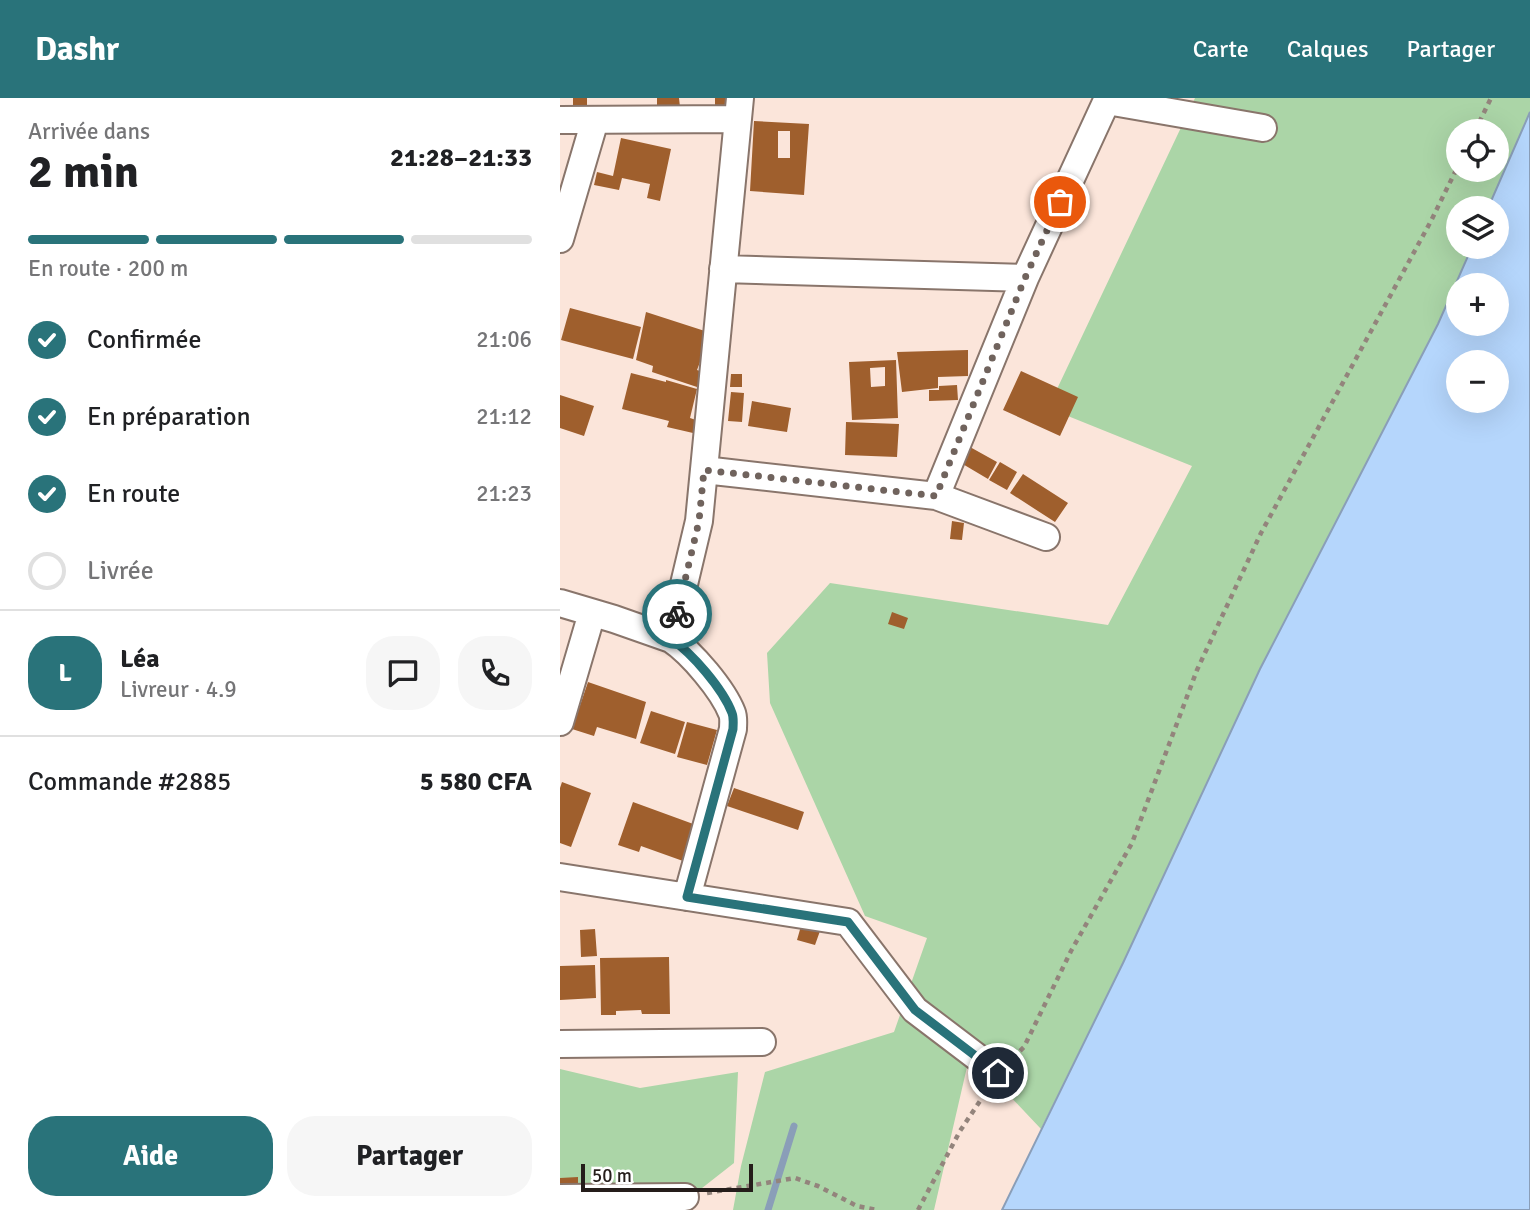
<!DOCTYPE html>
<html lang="fr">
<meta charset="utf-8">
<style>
body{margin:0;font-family:Signika,sans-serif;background:#f6f6f6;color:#202124;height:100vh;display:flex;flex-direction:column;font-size:26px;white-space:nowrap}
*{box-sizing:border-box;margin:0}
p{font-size:23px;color:#757577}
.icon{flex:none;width:38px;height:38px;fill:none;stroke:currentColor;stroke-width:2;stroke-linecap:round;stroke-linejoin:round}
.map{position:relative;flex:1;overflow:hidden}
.drawer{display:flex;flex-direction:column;background:#fff;width:560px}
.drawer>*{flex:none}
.buttons{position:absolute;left:886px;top:21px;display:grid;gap:14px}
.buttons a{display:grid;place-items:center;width:63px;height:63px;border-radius:50%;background:#fff;box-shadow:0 7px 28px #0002;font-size:35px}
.scale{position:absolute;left:21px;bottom:18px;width:172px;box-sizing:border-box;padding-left:7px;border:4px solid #251d1a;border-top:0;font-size:19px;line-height:24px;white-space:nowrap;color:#251d1a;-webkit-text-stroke:5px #fff;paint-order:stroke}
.pin{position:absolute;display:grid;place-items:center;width:60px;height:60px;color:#fff;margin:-30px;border:4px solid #fff;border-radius:50%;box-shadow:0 2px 7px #0007}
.courier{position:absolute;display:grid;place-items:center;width:70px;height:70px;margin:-35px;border:5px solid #29737a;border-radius:50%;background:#fff;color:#222;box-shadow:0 2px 9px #0007}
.overview em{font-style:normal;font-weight:700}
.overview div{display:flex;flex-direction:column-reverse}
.overview{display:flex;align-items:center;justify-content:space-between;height:119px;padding:0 28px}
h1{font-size:46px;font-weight:700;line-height:52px}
.bar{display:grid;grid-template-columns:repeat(4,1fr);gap:10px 7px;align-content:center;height:84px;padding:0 28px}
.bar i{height:9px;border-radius:5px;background:#e0e0e0}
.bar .current{background:#29737a}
.bar p{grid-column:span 4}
.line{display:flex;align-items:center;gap:18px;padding:0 28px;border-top:2px solid #e0e0e0}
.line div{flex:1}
.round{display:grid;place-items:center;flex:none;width:74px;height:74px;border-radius:28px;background:#f6f6f6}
ol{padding:0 28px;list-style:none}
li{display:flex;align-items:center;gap:21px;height:77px}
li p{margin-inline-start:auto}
li .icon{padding:7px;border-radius:50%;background:#29737a;color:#fff;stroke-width:4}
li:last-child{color:#757577}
li i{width:38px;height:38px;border:4px solid #e0e0e0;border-radius:50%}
.button{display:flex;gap:14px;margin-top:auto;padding:14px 28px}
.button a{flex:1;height:80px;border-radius:28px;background:#29737a;color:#fff;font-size:28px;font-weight:700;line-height:80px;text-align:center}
.button a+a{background:#f6f6f6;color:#202124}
header{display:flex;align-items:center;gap:42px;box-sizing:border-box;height:98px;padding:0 35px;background:#29737a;color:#fff}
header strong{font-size:33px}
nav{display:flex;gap:38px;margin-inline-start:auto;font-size:24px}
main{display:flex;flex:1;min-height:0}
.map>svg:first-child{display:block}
</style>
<header>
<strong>Dashr</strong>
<nav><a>Carte</a><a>Calques</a><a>Partager</a></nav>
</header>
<main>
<section class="drawer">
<div class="overview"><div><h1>2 min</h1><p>Arrivée dans</p></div><em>21:28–21:33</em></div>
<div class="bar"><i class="current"></i><i class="current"></i><i class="current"></i><i></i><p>En route · 200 m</p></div>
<ol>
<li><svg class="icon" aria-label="check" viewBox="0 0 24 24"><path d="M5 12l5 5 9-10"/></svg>Confirmée<p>21:06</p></li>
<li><svg class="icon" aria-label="check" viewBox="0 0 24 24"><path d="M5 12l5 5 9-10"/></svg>En préparation<p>21:12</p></li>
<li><svg class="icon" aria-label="check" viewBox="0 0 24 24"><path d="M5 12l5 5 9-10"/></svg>En route<p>21:23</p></li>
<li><i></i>Livrée</li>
</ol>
<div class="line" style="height:126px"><b class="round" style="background:#29737a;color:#fff">L</b><div><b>Léa</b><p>Livreur · 4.9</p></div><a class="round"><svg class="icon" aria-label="chat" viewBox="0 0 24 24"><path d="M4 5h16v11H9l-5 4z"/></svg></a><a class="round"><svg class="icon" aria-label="phone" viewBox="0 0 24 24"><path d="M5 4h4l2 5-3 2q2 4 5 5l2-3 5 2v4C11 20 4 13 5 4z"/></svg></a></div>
<div class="line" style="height:91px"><div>Commande #2885</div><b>5 580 CFA</b></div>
<div class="button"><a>Aide</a><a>Partager</a></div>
</section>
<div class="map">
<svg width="970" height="1112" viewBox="0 0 970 1112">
<rect width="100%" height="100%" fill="#fbe5da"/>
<path fill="#abd5a7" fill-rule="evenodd" d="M635,0H970V14L928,110H898V149H912L878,226L700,571L563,865L481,1031L410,956L374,1112H173L181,1068L205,974L334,934L367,840L305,818L210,605L207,555L270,485L548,527L632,368L488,310ZM898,33H936V72H898Z
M0,971L80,990L178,974L174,1065L114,1112H0Z"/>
<path fill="#b5d6fc" stroke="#8a9eb8" stroke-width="2" fill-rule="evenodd" d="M970,14V1112H442L563,865L700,571L878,226L912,149H936V110H928ZM898,187H936V226H898ZM898,264H936V303H898Z"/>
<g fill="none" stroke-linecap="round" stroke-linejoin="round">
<path stroke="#8a9eb8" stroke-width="7" d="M208,1112L234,1028"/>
</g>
<path fill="#9f5f2d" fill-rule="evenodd" d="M13,0H27V7H13Z
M97,0H119L120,9L97,10Z
M155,0H172V6L155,8Z
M194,23L249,26L244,97L190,93ZM218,33H230V60H218Z
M61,40L111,51L100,103L87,100L90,86L62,80L59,92L34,87L37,74L53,78Z
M10,210L81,229L73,261L1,242Z
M86,214L151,235L137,272L145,275L140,290L92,274L93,268L76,262Z
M408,252V278L378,279V290L342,294L337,254Z
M336,262L338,320L292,322L289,264ZM325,269V288L311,289L310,270Z
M461,273L518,299L500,338L443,312Z
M71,275L106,284V282L137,291L130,320L136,322L133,335L107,329L109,323L62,311Z
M171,276H182V289H170Z
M397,287L398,302L369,303V292H379V288Z
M171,294L184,295L182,324L168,323Z
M0,297L34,308L24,338L0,330Z
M192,303L231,310L227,334L188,328Z
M286,324L339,326L337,359L285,357Z
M410,349L437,364L428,381L401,365Z
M440,364L457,374L447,392L429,382Z
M463,376L508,405L495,424L450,395Z
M392,423L404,425L402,442L390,441Z
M332,514L348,520L344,531L328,526Z
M28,584L86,604L76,641L37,629L34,638L12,631Z
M91,613L125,624L115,656L80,645Z
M127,624L157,632L147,667L117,659Z
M2,684L31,695L11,749L0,745V690Z
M174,690L244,714L238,732L167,708Z
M73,704L136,727L123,763L81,748L79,754L58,747Z
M241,828L260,833L255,847L237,842Z
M35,831L37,858L21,859L20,832Z
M109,859L110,916H82L81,912L56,913V917H41L40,860Z
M35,867L36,900L0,902V868Z
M18,1079V1110L0,1111V1080Z"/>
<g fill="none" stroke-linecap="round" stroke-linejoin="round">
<g stroke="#89756b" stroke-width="30">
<path id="minor" d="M547,3L703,30
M0,22L178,21
M0,141L35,22
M163,171L465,180
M144,372L376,398L486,439
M376,398L465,180L548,0
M0,505L54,521L111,541C132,555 163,592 172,615C174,620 173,626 173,631L127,799
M111,541L139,423L180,0
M0,624L32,515
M0,779L288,824L355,912L438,975
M0,946L202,944
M0,1100L125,1099"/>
</g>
<path stroke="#93847c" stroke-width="4.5" stroke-dasharray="5 5" stroke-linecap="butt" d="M915,33L931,0
M453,960L464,949L511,853L572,745L637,572L701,435L871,123L898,68
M147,1095L235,1080L258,1088L297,1108L317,1112
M358,1112L400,1033L426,994"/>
<use href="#minor" stroke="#fff" stroke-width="26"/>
</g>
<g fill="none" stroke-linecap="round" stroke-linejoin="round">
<path stroke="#70635d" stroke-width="7" stroke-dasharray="0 12.6" d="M117,516L139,423L144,372L376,398L465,180L500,104"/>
<path stroke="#29737a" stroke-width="9" d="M117,516L111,541C132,555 163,591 172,615C174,620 173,626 173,631L127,799L288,824L355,912L438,975"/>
</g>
</svg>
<div class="buttons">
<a><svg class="icon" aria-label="locate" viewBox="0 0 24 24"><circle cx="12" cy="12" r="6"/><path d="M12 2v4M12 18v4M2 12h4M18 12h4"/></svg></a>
<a><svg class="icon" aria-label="layers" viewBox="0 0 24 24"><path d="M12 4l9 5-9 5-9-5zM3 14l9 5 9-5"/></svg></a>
<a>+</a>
<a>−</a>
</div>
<div class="scale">50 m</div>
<div class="pin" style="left:500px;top:104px;background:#ea580c"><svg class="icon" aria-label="bag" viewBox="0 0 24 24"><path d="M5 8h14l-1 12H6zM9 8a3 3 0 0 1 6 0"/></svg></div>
<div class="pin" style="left:438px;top:975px;background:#1f2937"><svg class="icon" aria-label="home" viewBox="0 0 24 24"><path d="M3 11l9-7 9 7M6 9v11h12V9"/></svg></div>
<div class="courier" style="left:117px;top:516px"><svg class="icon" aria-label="bike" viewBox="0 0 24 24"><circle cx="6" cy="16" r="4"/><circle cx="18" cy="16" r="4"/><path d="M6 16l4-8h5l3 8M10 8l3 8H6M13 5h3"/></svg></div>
</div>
</main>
